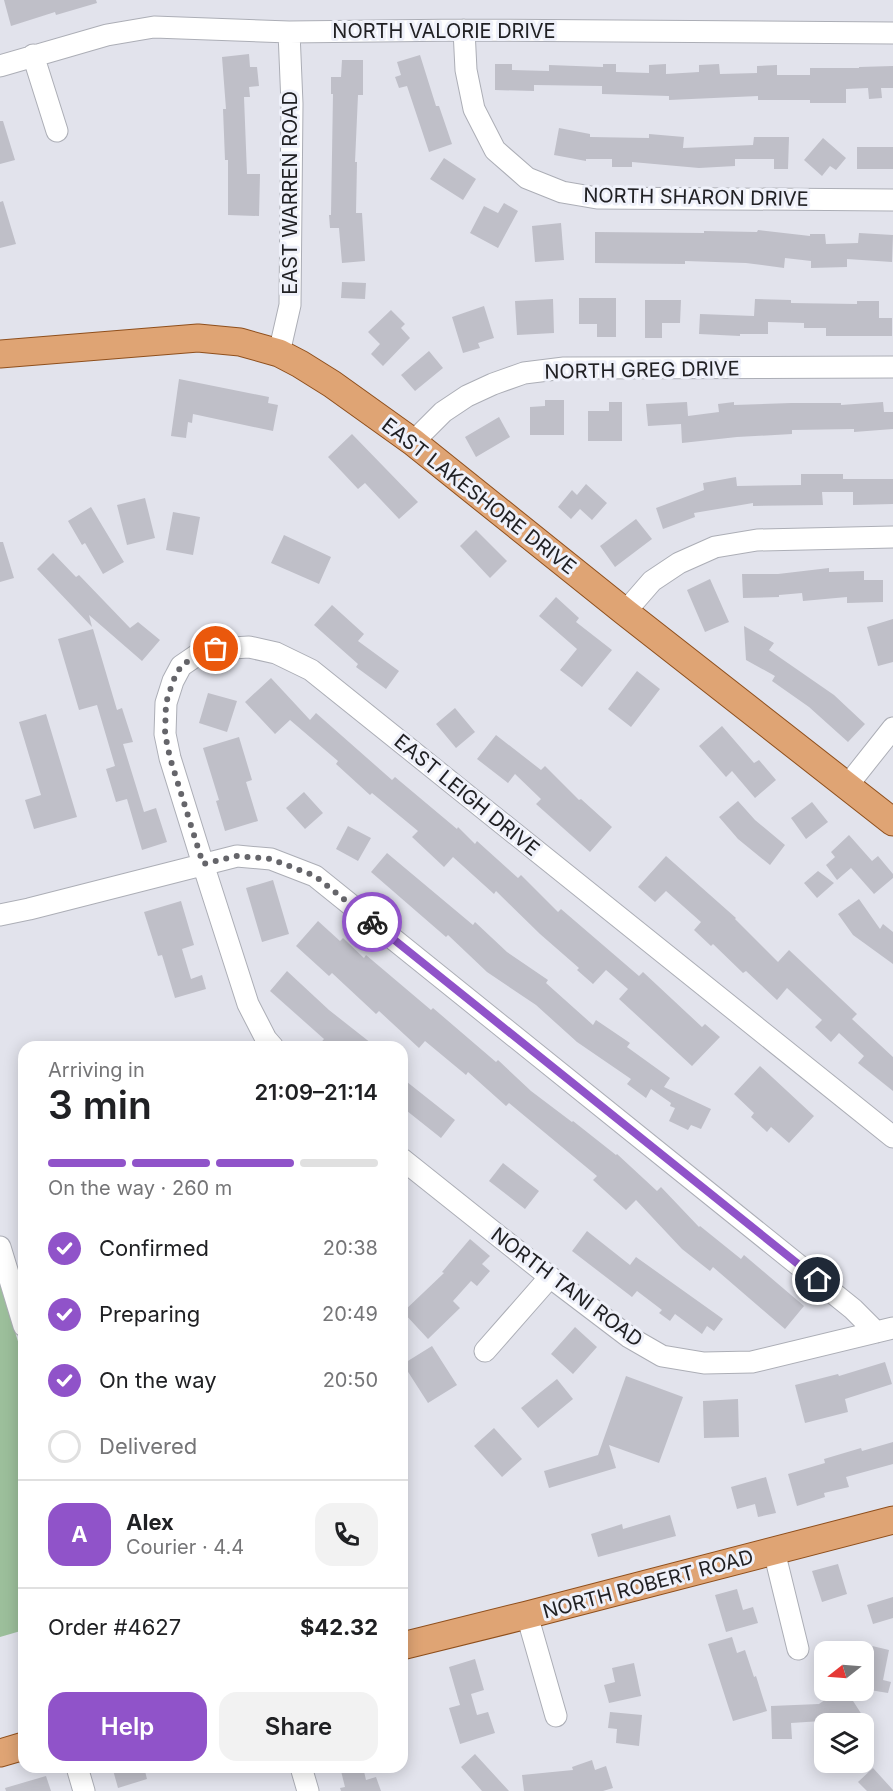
<!DOCTYPE html>
<meta charset="utf-8">
<style>
body{margin:0;font-family:Inter,sans-serif;background:#f2f2f2;color:#202124;height:100vh;display:flex;flex-direction:column;font-size:22px;white-space:nowrap}
*{box-sizing:border-box;margin:0}
p{font-size:20px;color:#757577}
.icon{flex:none;width:33px;height:33px;fill:none;stroke:currentColor;stroke-width:2;stroke-linecap:round;stroke-linejoin:round}
.map{position:relative;flex:1;overflow:hidden}
.details{position:absolute;left:18px;top:1041px;width:390px;height:732px;display:flex;flex-direction:column;background:#fff;border-radius:18px;box-shadow:0 3px 15px #0003}
.details>*{flex:none}
.needle{width:39px;rotate:253deg}
.tools{position:absolute;left:814px;top:1641px;display:grid;gap:12px}
.tools a{display:grid;place-items:center;width:60px;height:60px;border-radius:12px;background:#fff;box-shadow:0 3px 15px #0003;font-size:30px}
.pin{position:absolute;display:grid;place-items:center;width:51px;height:51px;color:#fff;margin:-26px;border:3px solid #fff;border-radius:50%;box-shadow:0 2px 6px #0007}
.courier{position:absolute;display:grid;place-items:center;width:60px;height:60px;margin:-30px;border:4px solid #9053c9;border-radius:50%;background:#fff;color:#222;box-shadow:0 2px 8px #0007}
.headline em{font-style:normal;font-weight:600}
.headline div{display:flex;flex-direction:column-reverse}
.headline{display:flex;align-items:center;justify-content:space-between;height:102px;padding:0 30px}
h1{font-size:39px;font-weight:600;line-height:45px}
.bar{display:grid;grid-template-columns:repeat(4,1fr);gap:9px 6px;align-content:center;height:72px;padding:0 30px}
.bar i{height:8px;border-radius:4px;background:#e0e0e0}
.bar .selected{background:#9053c9}
.bar p{grid-column:span 4}
.line{display:flex;align-items:center;gap:15px;padding:0 30px;border-top:2px solid #e0e0e0}
.line div{flex:1}
.round{display:grid;place-items:center;flex:none;width:63px;height:63px;border-radius:18px;background:#f2f2f2}
ol{padding:0 30px;list-style:none}
li{display:flex;align-items:center;gap:18px;height:66px}
li p{margin-inline-start:auto}
li .icon{padding:6px;border-radius:50%;background:#9053c9;color:#fff;stroke-width:4}
li:last-child{color:#757577}
li i{width:33px;height:33px;border:3px solid #e0e0e0;border-radius:50%}
.primary-button{display:flex;gap:12px;margin-top:auto;padding:12px 30px}
.primary-button a{flex:1;height:69px;border-radius:18px;background:#9053c9;color:#fff;font-size:24px;font-weight:600;line-height:69px;text-align:center}
.primary-button a+a{background:#f2f2f2;color:#202124}
.map>svg:first-child{display:block}
</style>
<div class="map">
<svg width="893" height="1791" viewBox="0 0 893 1791">
<rect width="100%" height="100%" fill="#e2e3ec"/>
<path fill="#9cbf9b" d="M0,1283L24,1361V1630L0,1637Z"/>
<path fill="#bfbfc8" d="M4,0H96L97,3L56,15L55,12L11,26Z
M249,54L250,67H257L259,86L249,87L250,97H244L247,174H260L259,216L228,215V160H225L223,109H226L222,57Z
M420,55L436,106H439L452,144L429,152L407,86L399,88L395,77L401,75L397,62Z
M342,60H363V95H358L355,162H357L356,213H362L365,261L342,263L339,228H330L329,215H331L333,94H331V77H341Z
M495,64H512V70L549,71V65L603,67V64H616V72L649,73V65L666,64V74L699,72V65L719,64L720,74L757,73V66L777,65V75H810V68H859V67L893,66V88H881L882,98L869,99L868,88L846,89V103H810V100H758V96L669,100V96L602,94V86L534,85V91L495,90Z
M0,121H3L15,160L0,164Z
M559,128L590,134V137L649,138V134L684,137L683,148L753,145L754,137H789L788,169H774V159H735V166L699,168L632,162V167H612V159H586V161L554,155Z
M823,138L846,158L836,170L830,166L822,176L804,160Z
M857,147H893V169H857Z
M444,158L476,179L463,200L430,179Z
M3,201L16,244L0,248V202Z
M504,203L518,211L498,248L470,233L484,206L498,213Z
M561,223L564,260L535,262L532,226Z
M758,230L810,236V234H825L826,244L858,243L859,233L893,235L892,262L847,259V267L811,268V261L785,258L784,268L746,263L685,261V264L595,263V232L704,233V231L757,232Z
M342,282L366,283L365,299L341,298Z
M579,298H616V337H597V324H579Z
M553,299L554,333L517,335L515,301Z
M755,299L791,300V303L857,304V301H879V318H892V336H826V328H804V323L768,322V334H740V336L699,334L700,314L754,316Z
M645,300H681L680,323H662V338H645Z
M484,306L494,338L478,343L480,348L463,353L452,317Z
M391,310L405,324L401,328L410,338L383,366L371,354L380,344L368,332Z
M429,351L443,368L415,391L401,375Z
M179,379L269,397L268,403L278,405L273,431L193,414L192,423L188,422L186,438L171,436Z
M545,400H564V435H530V407L545,406Z
M609,402H622V441H588V411H609Z
M687,402L688,416L719,412L718,404L734,402V405L791,403H841V405L883,402L884,412H893V429L854,432V429L792,430V434L737,437L682,443L681,424L648,426L646,404Z
M499,417L510,437L476,457L465,437Z
M352,434L418,502L399,519L365,483L358,489L328,457Z
M801,474H843V479H893V504L853,505V492H822L823,505L753,506V503L694,513L695,517L663,529L656,508L704,490L703,483L736,477L737,486L801,485Z
M586,484L607,503L592,520L580,509L571,519L558,507L572,490L577,495Z
M145,498L155,538L127,545L117,505Z
M91,507L124,562L103,574L85,543L82,545L68,521Z
M173,512L200,517L193,555L166,550Z
M636,519L652,539L615,567L600,546Z
M476,530L507,561L490,578L460,546Z
M284,535L331,557L319,584L271,563Z
M0,542H3L14,578L0,582Z
M53,553L76,577L79,575L130,628L138,622L160,640L142,661L89,615L92,627L37,569Z
M829,568V572L864,571V580H883V602L847,603V597L803,601L802,593L779,595V597L743,598L742,574H778Z
M710,579L729,622L705,632L687,590Z
M556,597L579,618L576,622L612,650L582,687L560,670L577,649L539,616Z
M332,605L364,634L358,641L399,671L386,689L356,667L358,664L314,625Z
M893,619V662L878,666L867,627Z
M744,626L774,643L769,650L834,695L865,724L848,742L809,707L772,681L775,676L746,660Z
M93,629L117,710L122,708L133,742L123,744L144,812L156,808L167,842L142,850L127,799L116,802L106,769L115,766L97,705L79,710L58,639Z
M637,671L660,689L631,727L608,709Z
M271,678L310,720L316,713L392,780L395,777L457,829L458,827L475,844L477,841L518,878L521,875L558,912L561,909L639,976L643,972L702,1027L705,1024L720,1037L692,1066L619,999L628,989L606,970L593,984L577,970L579,968L540,934L496,891L494,894L453,857L444,867L412,837L418,831L372,793L370,795L336,764L338,761L290,720L275,734L245,702Z
M208,693L237,701L227,732L199,723Z
M455,708L475,732L456,748L436,724Z
M46,714L77,817L34,829L25,800L41,795L19,722Z
M722,726L754,763L759,760L776,780L755,798L732,771L726,777L699,746Z
M496,735L541,770L545,766L579,800L581,799L612,827L590,852L536,804L541,799L515,774L508,783L477,759Z
M239,737L252,780L246,782L258,821L225,831L216,801L219,800L203,748Z
M304,792L323,813L305,829L286,808Z
M738,801L755,820L785,845L770,865L738,839L719,817Z
M812,802L828,822L806,839L791,818Z
M348,826L371,838L358,861L336,849Z
M849,835L872,861L878,856L893,874V878L874,894L851,868L837,880L826,865L835,857L831,852Z
M387,853L473,925L475,922L507,952L548,980L546,983L593,1025L596,1020L630,1043L627,1047L670,1078L664,1087L711,1109L701,1129L691,1125L688,1130L669,1121L675,1108L670,1106L671,1103L651,1089L646,1098L627,1084L631,1079L577,1042L536,1005L487,972L448,935L446,937L371,872Z
M666,856L736,918L735,919L778,962L789,950L857,1014L852,1019L893,1057V1091L858,1063L864,1056L839,1033L831,1042L815,1027L822,1020L787,988L777,1000L746,971L743,973L713,944L711,946L694,930L701,922L666,891L655,902L638,887Z
M818,871L834,883L817,898L804,883Z
M273,880L289,934L262,942L246,888Z
M859,899L880,929L883,924L893,932V964L853,935L838,914Z
M181,901L194,945L182,949L191,979L202,975L206,989L175,998L162,955L158,956L144,912Z
M318,921L340,941L343,938L364,958L366,955L431,1010L433,1008L496,1062L498,1060L531,1091L572,1122L573,1121L616,1155L617,1154L657,1191L661,1187L699,1227L700,1226L741,1259L744,1255L804,1306L785,1329L713,1267L710,1271L682,1249L636,1200L626,1210L593,1180L597,1176L509,1103L506,1106L468,1072L466,1075L425,1041L419,1048L379,1011L376,1014L332,973L329,976L296,946Z
M287,971L329,1010L376,1047H317L324,1039L270,991Z
M760,1066L814,1116L789,1143L771,1127L767,1132L751,1117L754,1113L734,1094Z
M402,1078L455,1120L441,1138L402,1107Z
M503,1163L539,1191L525,1209L489,1181Z
M587,1231L630,1265L636,1257L723,1319L714,1331L707,1326L702,1334L675,1314L670,1321L659,1313L662,1310L637,1291L632,1297L572,1251Z
M470,1239L490,1256L482,1264L490,1271L477,1286L471,1281L453,1301L460,1308L428,1339L403,1312L444,1273L442,1272Z
M575,1327L597,1347L573,1374L551,1354Z
M432,1346L457,1385L428,1403L403,1364Z
M885,1362L892,1384L845,1399L848,1412L805,1423L795,1385L838,1374L839,1376Z
M626,1376L683,1397L659,1463L609,1445L616,1468L549,1488L544,1471L598,1455Z
M557,1379L573,1399L538,1428L521,1408Z
M738,1399L739,1437L704,1438L703,1401Z
M494,1428L522,1459L502,1477L474,1446Z
M893,1442V1464L846,1477L849,1487L824,1493L825,1497L797,1506L788,1474L825,1463L824,1459L861,1448L862,1451Z
M766,1477L776,1513L758,1517L755,1504L737,1509L731,1487Z
M670,1515L676,1536L598,1557L591,1534L622,1524L623,1529Z
M838,1564L847,1594L822,1602L812,1571Z
M737,1589L743,1610L753,1607L758,1623L726,1632L715,1595Z
M893,1597V1618L873,1624L867,1605Z
M732,1637L737,1653L745,1650L754,1677L756,1676L767,1711L733,1721L708,1644Z
M868,1645L889,1650L883,1680L891,1682L888,1693L864,1689V1664Z
M475,1659L484,1690L471,1694L477,1715L488,1712L495,1733L460,1744L449,1708L460,1705L449,1667Z
M634,1663L641,1696L609,1703L604,1685L615,1682L612,1668Z
M839,1690H846L864,1718L856,1724H823L822,1721L791,1723L792,1739H772L771,1706L819,1704Z
M610,1712L642,1715L639,1746L616,1743L617,1729L608,1728Z
M475,1754L509,1791H482L461,1767Z
M592,1760L595,1770L606,1766L613,1788L603,1791H524L522,1775L573,1770L572,1767Z
M122,1767H144L147,1779L118,1788L113,1770Z
M340,1767H363L366,1780L376,1777L381,1791H341L340,1788L345,1787Z
M873,1768L893,1790V1791H867L858,1782Z
M46,1776L51,1791H6L5,1788Z"/>
<g fill="none" stroke-linecap="round" stroke-linejoin="round">
<g stroke="#acaeb6" stroke-width="23">
<path id="minor" d="M464,30L466,70L474,109L495,150L527,178L562,192L597,198L893,200
M33,55L57,131
M0,66L107,35L154,27L289,32L464,30L893,33
M279,353L290,305L292,104L289,32
M413,442L443,412L467,396L493,384L524,373L564,368L893,367
M625,612L652,581L679,563L715,547L757,540L893,537
M847,786L893,728
M0,915L29,909L237,856L271,859L315,876L853,1309L876,1332
M273,1047L266,1039L248,1004L203,864L170,758L165,734L166,703L173,681L181,666L200,653L216,649L249,647L276,653L311,670L893,1137
M402,1159L550,1277L629,1337L662,1356L704,1363L752,1362L893,1328
M0,1247L24,1326
M485,1351L550,1277
M774,1551L798,1649
M527,1615L556,1716
M77,1767L84,1791
M301,1767L308,1791"/>
</g>
<g stroke="#8f4f1c" stroke-width="29">
<path id="major" d="M0,354L198,338L240,342L279,353L300,364L332,384L413,442L625,612L893,822
M402,1646L527,1615L893,1520
M0,1753L24,1746"/>
</g>
<use href="#minor" stroke="#fff" stroke-width="21"/>
<use href="#major" stroke="#dfa474" stroke-width="27"/>
</g>
<g fill="none" stroke-linecap="round" stroke-linejoin="round">
<path stroke="#65656a" stroke-width="6" stroke-dasharray="0 10.8" d="M216,649L200,653L181,666L173,681L166,703L165,734L170,758L203,864L237,856L271,859L315,876L372,922"/>
<path stroke="#9053c9" stroke-width="8" d="M372,922L818,1280"/>
</g>
<g text-anchor="middle" dominant-baseline="central" stroke-width="6" stroke-linejoin="round" paint-order="stroke">
<g font-size="20" fill="#212124" stroke="#eff1fa">
<text x="444" y="31">NORTH VALORIE DRIVE</text>
<text transform="translate(290 193) rotate(-90)">EAST WARREN ROAD</text>
<text transform="translate(696 197) rotate(1)">NORTH SHARON DRIVE</text>
<text transform="translate(642 370) rotate(-1)">NORTH GREG DRIVE</text>
<text transform="translate(479 496) rotate(38)">EAST LAKESHORE DRIVE</text>
<text transform="translate(467 795) rotate(39)">EAST LEIGH DRIVE</text>
<text transform="translate(567 1287) rotate(37)">NORTH TANI ROAD</text>
<text transform="translate(648 1584) rotate(-15)">NORTH ROBERT ROAD</text>
</g>
</g>
</svg>
<div class="tools">
<a><svg class="needle" viewBox="-14 -14 28 28"><path d="M0-13l5 13h-10z" fill="#e53935"/><path d="M0 13l5-13h-10z" fill="#757577"/></svg></a>
<a><svg class="icon" aria-label="layers" viewBox="0 0 24 24"><path d="M12 4l9 5-9 5-9-5zM3 14l9 5 9-5"/></svg></a>
</div>
<div class="pin" style="left:216px;top:649px;background:#ea580c"><svg class="icon" aria-label="bag" viewBox="0 0 24 24"><path d="M5 8h14l-1 12H6zM9 8a3 3 0 0 1 6 0"/></svg></div>
<div class="pin" style="left:818px;top:1280px;background:#1f2937"><svg class="icon" aria-label="home" viewBox="0 0 24 24"><path d="M3 11l9-7 9 7M6 9v11h12V9"/></svg></div>
<div class="courier" style="left:372px;top:922px"><svg class="icon" aria-label="bike" viewBox="0 0 24 24"><circle cx="6" cy="16" r="4"/><circle cx="18" cy="16" r="4"/><path d="M6 16l4-8h5l3 8M10 8l3 8H6M13 5h3"/></svg></div>
<section class="details">
<div class="headline"><div><h1>3 min</h1><p>Arriving in</p></div><em>21:09–21:14</em></div>
<div class="bar"><i class="selected"></i><i class="selected"></i><i class="selected"></i><i></i><p>On the way · 260 m</p></div>
<ol>
<li><svg class="icon" aria-label="check" viewBox="0 0 24 24"><path d="M5 12l5 5 9-10"/></svg>Confirmed<p>20:38</p></li>
<li><svg class="icon" aria-label="check" viewBox="0 0 24 24"><path d="M5 12l5 5 9-10"/></svg>Preparing<p>20:49</p></li>
<li><svg class="icon" aria-label="check" viewBox="0 0 24 24"><path d="M5 12l5 5 9-10"/></svg>On the way<p>20:50</p></li>
<li><i></i>Delivered</li>
</ol>
<div class="line" style="height:108px"><b class="round" style="background:#9053c9;color:#fff">A</b><div><b>Alex</b><p>Courier · 4.4</p></div><a class="round"><svg class="icon" aria-label="phone" viewBox="0 0 24 24"><path d="M5 4h4l2 5-3 2q2 4 5 5l2-3 5 2v4C11 20 4 13 5 4z"/></svg></a></div>
<div class="line" style="height:78px"><div>Order #4627</div><b>$42.32</b></div>
<div class="primary-button"><a>Help</a><a>Share</a></div>
</section>
</div>
